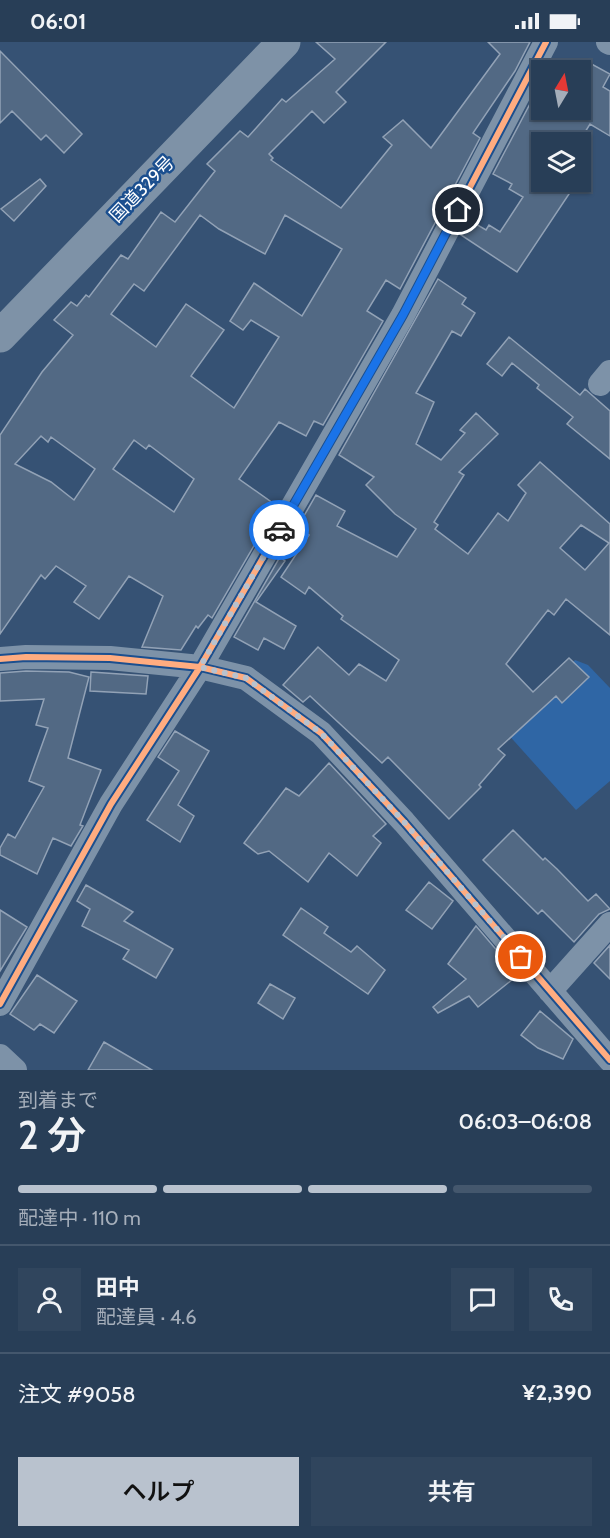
<!DOCTYPE html>
<html lang="ja">
<meta charset="utf-8">
<style>
body{margin:0;font-family:Cabin,"Noto Sans JP",sans-serif;background:#30455d;color:#f1f3f6;height:100vh;display:flex;flex-direction:column;font-size:22px;white-space:nowrap}
*{box-sizing:border-box;margin:0}
p{font-size:20px;color:#a5aeba}
.icon{flex:none;width:33px;height:33px;fill:none;stroke:currentColor;stroke-width:2;stroke-linecap:round;stroke-linejoin:round}
.map{position:relative;height:1028px;overflow:hidden}
.details{display:flex;flex-direction:column;background:#283e57;flex:1}
.details>*{flex:none}
.needle{width:39px;rotate:10deg}
.controls{position:absolute;left:531px;top:18px;display:grid;gap:12px}
.controls a{display:grid;place-items:center;width:60px;height:60px;border-radius:0px;background:#283e57;box-shadow:0 2px 4px #0004,0 0 0 2px #44576d;font-size:30px}
.pin{position:absolute;display:grid;place-items:center;width:51px;height:51px;color:#fff;margin:-26px;border:3px solid #fff;border-radius:50%;box-shadow:0 2px 6px #0007}
.courier{position:absolute;display:grid;place-items:center;width:60px;height:60px;margin:-30px;border:4px solid #1a73e8;border-radius:50%;background:#fff;color:#222;box-shadow:0 2px 8px #0007}
.overview em{font-style:normal;font-weight:600}
.overview div{display:flex;flex-direction:column-reverse}
.overview{display:flex;align-items:center;justify-content:space-between;height:102px;padding:0 18px}
h1{font-size:39px;font-weight:600;line-height:45px}
.bar{display:grid;grid-template-columns:repeat(4,1fr);gap:9px 6px;align-content:center;height:72px;padding:0 18px}
.bar i{height:8px;border-radius:4px;background:#44576d}
.bar .active{background:#b9c2ce}
.bar p{grid-column:span 4}
.line{display:flex;align-items:center;gap:15px;padding:0 18px;border-top:2px solid #44576d}
.line div{flex:1}
.round{display:grid;place-items:center;flex:none;width:63px;height:63px;border-radius:0px;background:#30455d}
.cta{display:flex;gap:12px;margin-top:auto;padding:12px 18px}
.cta a{flex:1;height:69px;border-radius:0px;background:#b9c2ce;color:#111;font-size:24px;font-weight:600;line-height:69px;text-align:center}
.cta a+a{background:#30455d;color:#f1f3f6}
.status{display:flex;justify-content:space-between;align-items:center;height:42px;padding:0 30px;background:#283e57;direction:ltr}
.status svg{height:16px;fill:currentColor}
.map>svg:first-child{display:block}
</style>
<div class="status"><b>06:01</b><svg viewBox="0 0 49 12"><path d="M0 12V9h3v3zM5 12V6h3v6zM10 12V3h3v9zM15 12V0h3v12zM26 1h20v11H26zM47 4h2v5h-2z"/></svg></div>
<div class="map">
<svg width="610" height="1028" viewBox="0 0 610 1028">
<rect width="100%" height="100%" fill="#365274"/>
<path fill="#2f66a5" d="M575,618L588,623L610,646V739L576,768L506,690Z"/>
<path fill="#526984" stroke="#92a2b6" stroke-width="1.5" fill-rule="evenodd" d="M316,0H386L336,50L346,60L324,81L312,69L269,112L273,116L271,118L341,166L392,103L383,95L403,78L431,106L500,12L488,0H530L515,29L473,91L480,96L400,247L386,238L367,269L383,279L323,383L314,379L306,394L279,380L239,437L277,464L212,576L208,573L198,586L196,584L181,608L142,605L163,554L129,534L99,577L74,560L86,544L56,524L45,537L41,533L0,592V393L42,330L73,293L54,278L71,260L77,264L86,253L89,255L121,213L128,217L161,170L175,180L215,129L207,122L240,89L248,95L282,57L286,60L335,17ZM200,173L219,187L265,212L285,173L342,207L302,274L254,241L230,279L243,288L251,278L279,295L234,366L191,334L224,288L186,262L156,305L111,272L134,242L144,249ZM41,394L48,400L51,395L95,427L74,458L51,440L15,422ZM134,398L146,407L149,403L194,437L174,470L113,427Z
M0,9L82,92L64,111L46,93L41,98L12,69L0,81Z
M586,19L610,32L603,45L610,49V94L590,82L579,100H542V140H577L517,230L461,193L469,178L486,188L489,183L500,190L523,155L509,147L512,142L493,132L542,39V68H580V28Z
M40,137L46,144L14,179L1,167Z
M438,237L466,256L462,262L475,271L461,294L452,289L416,351L434,360L416,402L441,418L465,391L460,388L476,371L498,392L459,430L464,433L434,480L438,483L435,487L468,512L498,471L508,479L526,451L518,443L540,420L610,482V593L566,557L554,573L548,568L506,622L533,650L569,616L589,635L562,661L556,654L498,707L505,713L479,743L481,745L449,777L388,715L382,721L310,654L303,660L283,643L318,605L349,633L359,622L386,639L399,618L341,577L343,574L309,545L305,552L281,535L309,493L297,486L316,453L345,469L337,484L397,515L416,487L395,472L366,443L374,435L339,413ZM581,483L609,501L585,528L560,506Z
M509,295L580,353L585,347L610,369V417L567,382L573,375L537,346L539,343L512,321L502,334L487,322Z
M280,515L285,519L256,560L296,584L284,607L264,596L258,608L234,595Z
M26,629L69,630L89,635L68,716L101,728L80,783L83,784L71,804L53,796L37,832L0,813V806L8,792L15,796L44,745L29,739L48,686L36,683L44,657L0,659V631Z
M91,630L148,634L146,652L90,649Z
M175,689L209,709L178,763L194,774L180,800L147,778L179,729L158,715Z
M329,721L386,782L373,794L381,801L357,834L329,811L308,840L269,809L258,812L244,801L286,746L299,754Z
M513,788L543,818L545,816L557,827L588,859L596,852L610,867L599,872L574,900L542,868L538,872L483,818Z
M429,840L453,859L432,887L406,868Z
M86,843L133,870L124,879L173,907L156,936L123,917L129,908L82,884L90,867L77,859Z
M301,866L328,885L324,891L351,910L357,904L385,928L368,952L283,893Z
M0,868L27,885L0,929Z
M476,884L518,933L478,965L469,954L438,971L433,965L466,937L448,922Z
M610,903V937L594,921Z
M37,933L77,959L54,991L40,982L34,988L10,972Z
M270,942L295,956L283,977L258,961Z
M540,969L573,997L563,1017L538,1006L521,993Z
M104,1000L152,1028H88Z"/>
<g fill="none" stroke-linecap="round" stroke-linejoin="round">
<path stroke="#7d92a8" stroke-width="24" d="M608,0L610,1
M600,342L610,330
M0,617L26,615L110,616L200,625L246,636L321,691L404,780L610,1018
M550,949L610,882
M0,962L111,762L200,625L403,273L546,0
M0,1014L15,1028"/>
<path stroke="#7e92a7" stroke-width="33" d="M0,294L284,0"/>
<g stroke="#1b4f8f" stroke-width="10">
<path id="cycleway" d="M0,617L26,615L110,616L200,625L246,636L321,691L404,780L610,1018
M0,962L111,762L200,625L403,273L546,0"/>
</g>
<use href="#cycleway" stroke="#ffac80" stroke-width="6"/>
</g>
<g fill="none" stroke-linecap="round" stroke-linejoin="round">
<path stroke="#b9c2ce" stroke-width="6" stroke-dasharray="0 10.8" d="M279,488L200,625L246,636L321,691L404,780L521,915"/>
<path stroke="#1a73e8" stroke-width="8" d="M279,488L403,273L458,168"/>
</g>
<g text-anchor="middle" dominant-baseline="central" stroke-width="5" stroke-linejoin="round" paint-order="stroke">
<g font-size="18" fill="#fff" stroke="#1b4f8f">
<text transform="translate(142 147) rotate(-46)">国道329号</text>
</g>
</g>
</svg>
<div class="controls">
<a><svg class="needle" viewBox="-14 -14 28 28"><path d="M0-13l5 13h-10z" fill="#e53935"/><path d="M0 13l5-13h-10z" fill="#a5aeba"/></svg></a>
<a><svg class="icon" aria-label="layers" viewBox="0 0 24 24"><path d="M12 4l9 5-9 5-9-5zM3 14l9 5 9-5"/></svg></a>
</div>
<div class="pin" style="left:521px;top:915px;background:#ea580c"><svg class="icon" aria-label="bag" viewBox="0 0 24 24"><path d="M5 8h14l-1 12H6zM9 8a3 3 0 0 1 6 0"/></svg></div>
<div class="pin" style="left:458px;top:168px;background:#1f2937"><svg class="icon" aria-label="home" viewBox="0 0 24 24"><path d="M3 11l9-7 9 7M6 9v11h12V9"/></svg></div>
<div class="courier" style="left:279px;top:488px"><svg class="icon" aria-label="car" viewBox="0 0 24 24"><path d="M5 17H2v-5l4-1 3-4h7l3 4 3 1v5h-3M9 17h6M6 11h13"/><circle cx="7" cy="17" r="2"/><circle cx="17" cy="17" r="2"/></svg></div>
</div>
<section class="details">
<div class="overview"><div><h1>2 分</h1><p>到着まで</p></div><em>06:03–06:08</em></div>
<div class="bar"><i class="active"></i><i class="active"></i><i class="active"></i><i></i><p>配達中 · 110 m</p></div>
<div class="line" style="height:108px"><a class="round"><svg class="icon" aria-label="person" viewBox="0 0 24 24"><circle cx="12" cy="8" r="4"/><path d="M4 21q1-7 8-7t8 7"/></svg></a><div><b>田中</b><p>配達員 · 4.6</p></div><a class="round"><svg class="icon" aria-label="chat" viewBox="0 0 24 24"><path d="M4 5h16v11H9l-5 4z"/></svg></a><a class="round"><svg class="icon" aria-label="phone" viewBox="0 0 24 24"><path d="M5 4h4l2 5-3 2q2 4 5 5l2-3 5 2v4C11 20 4 13 5 4z"/></svg></a></div>
<div class="line" style="height:78px"><div>注文 #9058</div><b>¥2,390</b></div>
<div class="cta"><a>ヘルプ</a><a>共有</a></div>
</section>
